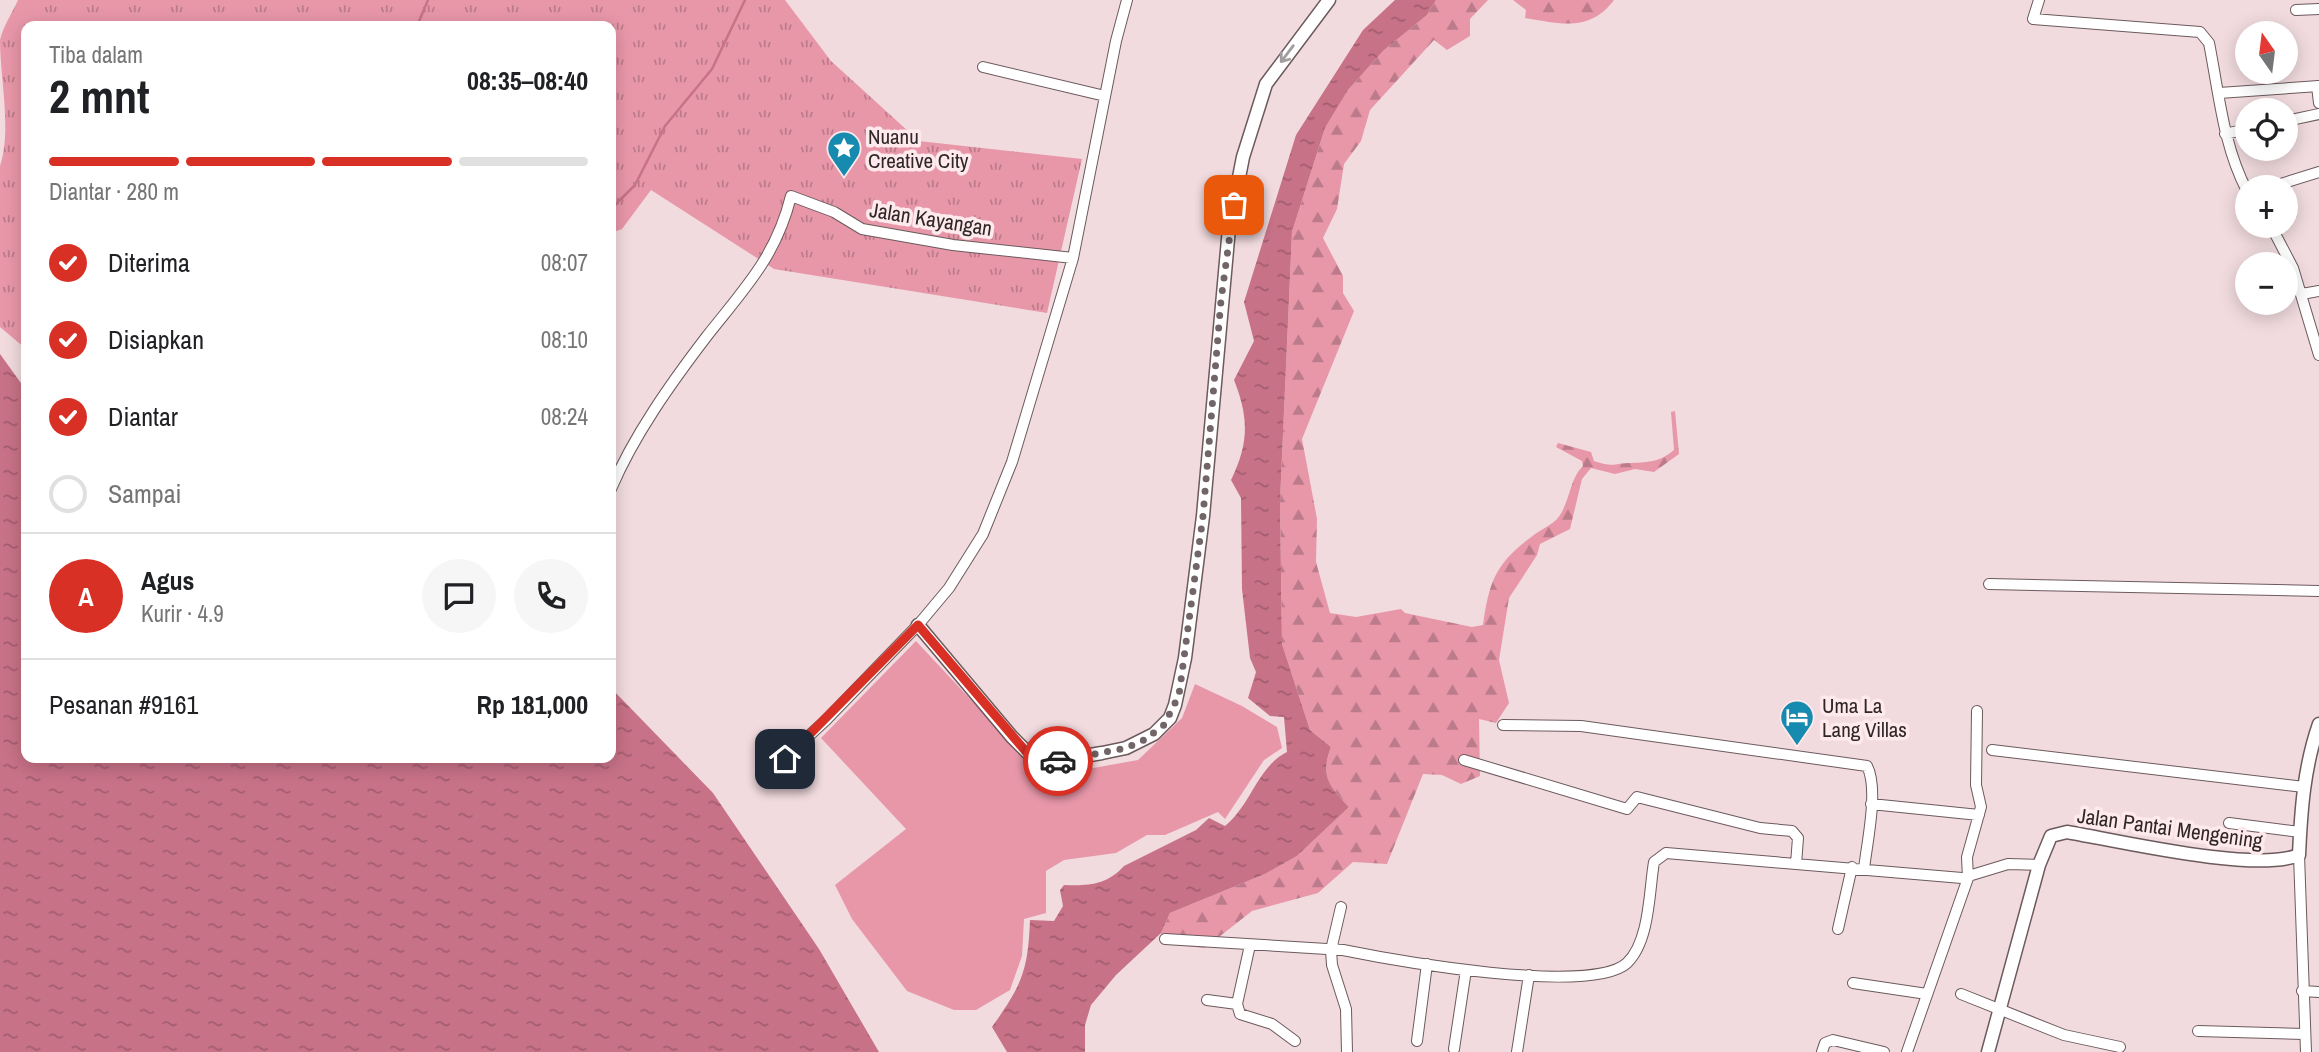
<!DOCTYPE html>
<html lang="id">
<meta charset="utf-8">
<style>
body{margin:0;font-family:"Archivo Narrow",sans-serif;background:#f6f6f6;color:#202124;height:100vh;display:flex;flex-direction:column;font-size:26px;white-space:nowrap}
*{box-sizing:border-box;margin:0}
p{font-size:23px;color:#757577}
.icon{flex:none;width:38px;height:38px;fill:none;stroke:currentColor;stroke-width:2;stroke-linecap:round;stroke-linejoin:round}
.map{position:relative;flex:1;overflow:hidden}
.side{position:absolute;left:21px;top:21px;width:595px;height:742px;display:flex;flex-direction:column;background:#fff;border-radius:14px;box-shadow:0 4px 18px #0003}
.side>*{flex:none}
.needle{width:46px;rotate:346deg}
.tools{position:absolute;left:2235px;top:21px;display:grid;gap:14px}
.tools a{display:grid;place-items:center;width:63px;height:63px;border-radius:50%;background:#fff;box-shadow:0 4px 18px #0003;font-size:35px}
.pin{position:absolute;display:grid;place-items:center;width:60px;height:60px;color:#fff;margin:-30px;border-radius:14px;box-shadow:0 4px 10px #0006}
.courier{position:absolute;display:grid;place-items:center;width:70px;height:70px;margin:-35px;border:5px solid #d93025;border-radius:50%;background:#fff;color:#222;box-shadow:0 2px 9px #0007}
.summary em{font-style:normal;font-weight:700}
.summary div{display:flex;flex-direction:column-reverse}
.summary{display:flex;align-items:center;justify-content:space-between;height:119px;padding:0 28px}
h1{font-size:46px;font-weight:700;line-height:52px}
.bar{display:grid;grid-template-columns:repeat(4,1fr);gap:10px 7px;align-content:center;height:84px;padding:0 28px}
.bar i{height:9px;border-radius:5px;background:#e0e0e0}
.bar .current{background:#d93025}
.bar p{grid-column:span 4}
.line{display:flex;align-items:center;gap:18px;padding:0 28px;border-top:2px solid #e0e0e0}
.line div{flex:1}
.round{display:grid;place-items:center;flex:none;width:74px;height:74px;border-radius:37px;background:#f6f6f6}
ol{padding:0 28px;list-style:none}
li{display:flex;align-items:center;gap:21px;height:77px}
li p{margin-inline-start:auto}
li .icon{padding:7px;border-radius:50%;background:#d93025;color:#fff;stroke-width:4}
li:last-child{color:#757577}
li i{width:38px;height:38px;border:4px solid #e0e0e0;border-radius:50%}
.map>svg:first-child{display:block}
</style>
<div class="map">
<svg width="2319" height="1052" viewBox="0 0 2319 1052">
<defs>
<pattern id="forest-firs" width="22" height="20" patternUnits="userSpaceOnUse" patternTransform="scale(1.75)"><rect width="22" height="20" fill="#e897a9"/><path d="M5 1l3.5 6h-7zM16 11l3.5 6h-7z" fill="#bc7b8a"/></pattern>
<pattern id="park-tufts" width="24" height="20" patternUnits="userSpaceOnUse" patternTransform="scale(1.75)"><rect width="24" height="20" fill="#e897a9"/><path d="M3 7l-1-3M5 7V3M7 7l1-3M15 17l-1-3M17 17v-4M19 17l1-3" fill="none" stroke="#bc7b8a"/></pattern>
<pattern id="water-ripples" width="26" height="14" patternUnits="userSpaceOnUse" patternTransform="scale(1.75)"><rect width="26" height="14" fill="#c87287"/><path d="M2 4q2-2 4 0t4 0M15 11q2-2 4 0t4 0" fill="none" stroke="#a35d6e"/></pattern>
</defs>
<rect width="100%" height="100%" fill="#f1dbdf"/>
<path fill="#e897a9" d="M916,641L1043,777L1138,760L1182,718L1195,684L1242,706L1277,727L1282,748L1264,760L1225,819L1218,812L1165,835H1147L1116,853L1064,860L1046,871V913L1024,919L1022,956L1010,990L976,1010H954L907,991L852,919L835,885L906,829L821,738Z"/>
<path fill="url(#forest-firs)" d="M1436,0H1488L1470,19V36L1447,50L1434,40L1370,110L1361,141L1344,164L1337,209L1323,238L1343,276V293L1354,311L1302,439L1317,519L1316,562L1330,613L1356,617L1401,609L1405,613L1472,627L1483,625C1489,583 1495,564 1530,538C1538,531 1550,526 1557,519C1570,504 1569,479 1583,466L1582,461L1556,447L1558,443L1591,452L1594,461C1615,468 1613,463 1632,463C1649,462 1660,462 1674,450L1671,412L1675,411L1679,454L1654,472L1635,469L1615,474L1591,468L1582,479L1570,529L1540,544L1537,555L1509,598L1499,660L1509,703L1496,723L1479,719L1480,776L1461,784L1442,775L1423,774L1387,864L1353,862L1318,893L1252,911L1205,948L1162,944L1161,933L1170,913L1265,874L1297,856L1349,807C1329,786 1320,776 1331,747L1310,730L1282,644L1280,501L1292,232L1325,128L1348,90L1383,51L1427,15Z
M1513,0H1614C1590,32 1561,24 1525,18L1526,10Z"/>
<path fill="url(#park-tufts)" d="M18,0H785L831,61L919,141L1082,159L1047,313L774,269L651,190L622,229L611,233V26H26V349L0,327V166C12,130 0,79 0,40C3,27 12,13 18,0Z"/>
<path fill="url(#water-ripples)" d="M1395,0H1436L1427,15L1383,51L1348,90L1325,128L1292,232L1280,501L1282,644L1310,730L1331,747C1320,776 1329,786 1349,807L1297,856L1265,874L1170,913L1161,933L1116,975L1091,1005L1085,1025V1052H1007L992,1027C1022,985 1028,971 1030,920L1054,921L1063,906L1060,890L1064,885C1088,886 1107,885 1124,866L1196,830L1209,818L1225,826C1251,805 1258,766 1287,752L1284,717L1270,716L1248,698L1256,672L1250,658L1242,589L1241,498L1231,480C1249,443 1249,418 1234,380L1254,341L1244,302L1296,135L1363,30Z
M0,354L26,390V758H611V688L713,793L819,949L879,1052H0Z"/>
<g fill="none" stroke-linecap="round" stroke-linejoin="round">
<path stroke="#c87287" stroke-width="2.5" d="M417,26L428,0
M611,209L635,185L665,126L712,69L745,0"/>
<g stroke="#6c5a5d" stroke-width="12">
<path id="minor" d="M2039,0L2033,19L2200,32L2209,43C2219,93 2223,145 2247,191
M2296,10L2319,9
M983,67L1105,96
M2317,86L2319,103
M2219,93L2319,86
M2286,121L2319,114
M2225,134L2247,129
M2271,187L2319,172
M2271,226L2293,268L2319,355
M2302,294L2319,291
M611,489C634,435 671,383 707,336C744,289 776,257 791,196L834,212L862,229L953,245L1073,258
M1989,584L2319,591
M1503,725L1581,726L1867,766C1879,789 1867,842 1864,869
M1992,750L2304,787
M1464,760L1627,809L1637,797L1760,828L1792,831L1798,838L1796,864
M772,770L826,720L918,625L949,588L983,534L1012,462L1073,258L1116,41L1127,0
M1871,804L1979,815
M2229,823L2300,832
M2299,855L2306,1052
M1341,907L1331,950L1332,965L1346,1009L1347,1052
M1838,929L1852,867
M1165,939L1343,950C1392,960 1591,996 1627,963C1650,941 1649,891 1654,862L1666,853L1962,878L2008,864L2039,865
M1250,945L1237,1004L1240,1014L1272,1024L1295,1041
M1853,983L1927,994
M2302,991L2319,992
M1961,994L2064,1035L2120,1047
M1207,1000L1237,1004
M2198,1031L2304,1034
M1417,1041L1427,964
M1454,1049L1466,970
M1517,1052L1529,975
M1822,1052L1825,1043L1833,1040L1884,1052
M1907,1052L1968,878L1967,857L1981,807L1976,785L1977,711"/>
</g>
<g stroke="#6c5a5d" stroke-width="15">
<path id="tertiary" d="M918,625L1012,737L1029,754L1041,761H1055L1102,753L1126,748L1154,734L1170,718L1175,705L1185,658L1203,516L1229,228L1243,157L1266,84L1329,0
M1988,1052L2039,865L2051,836L2067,832C2119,841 2256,873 2299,855C2301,810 2304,767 2319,724"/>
</g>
<use href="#minor" stroke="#fff" stroke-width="10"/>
<use href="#tertiary" stroke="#fff" stroke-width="12"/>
</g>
<defs><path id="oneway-shaft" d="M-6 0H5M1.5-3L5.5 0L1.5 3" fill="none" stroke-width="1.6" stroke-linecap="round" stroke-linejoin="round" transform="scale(1.75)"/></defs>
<use stroke="#a19d9e" href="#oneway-shaft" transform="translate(1287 54) rotate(127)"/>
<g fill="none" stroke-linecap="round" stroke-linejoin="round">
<path stroke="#726567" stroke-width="7" stroke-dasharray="0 12.6" d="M1058,761L1126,748L1144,740L1164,725L1179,695L1203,516L1221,300L1234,205"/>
<path stroke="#d93025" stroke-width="9" d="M785,759L918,625L1028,754L1041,761H1058"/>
</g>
<defs>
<g id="sight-pin" transform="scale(1.75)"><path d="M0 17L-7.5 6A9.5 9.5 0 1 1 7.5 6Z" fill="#178aaf" stroke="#fee9ed"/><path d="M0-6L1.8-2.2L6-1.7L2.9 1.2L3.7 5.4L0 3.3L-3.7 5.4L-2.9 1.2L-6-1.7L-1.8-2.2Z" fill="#fff"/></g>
<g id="hotel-pin" transform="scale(1.75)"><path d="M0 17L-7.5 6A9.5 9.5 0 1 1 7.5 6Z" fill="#178aaf" stroke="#fee9ed"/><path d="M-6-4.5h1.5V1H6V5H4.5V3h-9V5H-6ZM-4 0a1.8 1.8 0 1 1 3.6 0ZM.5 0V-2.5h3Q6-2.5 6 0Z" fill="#fff"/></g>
</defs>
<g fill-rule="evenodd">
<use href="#sight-pin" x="844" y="148"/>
<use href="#hotel-pin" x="1797" y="717"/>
</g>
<g text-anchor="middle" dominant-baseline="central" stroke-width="7" stroke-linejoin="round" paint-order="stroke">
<g font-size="21" fill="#2e2627" stroke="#fee9ed" text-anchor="start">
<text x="868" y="136">Nuanu<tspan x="868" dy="24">Creative City</tspan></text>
<text x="1822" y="705">Uma La<tspan x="1822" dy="24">Lang Villas</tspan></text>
</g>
<g font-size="21" fill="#2e2627" stroke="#fee9ed">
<text transform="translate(931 219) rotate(9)">Jalan Kayangan</text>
<text transform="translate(2170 828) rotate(8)">Jalan Pantai Mengening</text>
</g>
</g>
</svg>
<div class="tools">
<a><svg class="needle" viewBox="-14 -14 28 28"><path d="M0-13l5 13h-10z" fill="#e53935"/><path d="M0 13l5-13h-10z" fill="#757577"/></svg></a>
<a><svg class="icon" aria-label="locate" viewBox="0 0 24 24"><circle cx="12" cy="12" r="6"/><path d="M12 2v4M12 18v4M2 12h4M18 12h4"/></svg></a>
<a>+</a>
<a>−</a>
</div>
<div class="pin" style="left:1234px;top:205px;background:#ea580c"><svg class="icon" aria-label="bag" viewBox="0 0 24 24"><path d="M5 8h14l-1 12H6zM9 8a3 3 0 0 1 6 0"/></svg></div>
<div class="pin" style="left:785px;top:759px;background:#1f2937"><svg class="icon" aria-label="home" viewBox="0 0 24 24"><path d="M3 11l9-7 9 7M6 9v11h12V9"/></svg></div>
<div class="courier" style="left:1058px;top:761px"><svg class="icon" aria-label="car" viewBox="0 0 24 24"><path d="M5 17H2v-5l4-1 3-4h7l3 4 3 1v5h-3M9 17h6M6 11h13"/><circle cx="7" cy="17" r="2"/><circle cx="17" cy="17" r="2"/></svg></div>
<section class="side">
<div class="summary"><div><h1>2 mnt</h1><p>Tiba dalam</p></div><em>08:35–08:40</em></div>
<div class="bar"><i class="current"></i><i class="current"></i><i class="current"></i><i></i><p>Diantar · 280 m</p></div>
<ol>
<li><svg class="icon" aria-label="check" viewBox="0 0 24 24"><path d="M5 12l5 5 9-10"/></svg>Diterima<p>08:07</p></li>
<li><svg class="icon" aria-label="check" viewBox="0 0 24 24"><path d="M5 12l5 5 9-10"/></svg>Disiapkan<p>08:10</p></li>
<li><svg class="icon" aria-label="check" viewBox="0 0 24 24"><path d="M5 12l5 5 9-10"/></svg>Diantar<p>08:24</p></li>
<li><i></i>Sampai</li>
</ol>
<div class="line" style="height:126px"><b class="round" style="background:#d93025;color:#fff">A</b><div><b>Agus</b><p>Kurir · 4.9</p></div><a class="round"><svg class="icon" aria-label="chat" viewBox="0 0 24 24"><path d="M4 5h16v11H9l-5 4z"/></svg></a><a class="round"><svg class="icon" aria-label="phone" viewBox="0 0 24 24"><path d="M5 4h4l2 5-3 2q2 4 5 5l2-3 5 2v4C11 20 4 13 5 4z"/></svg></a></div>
<div class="line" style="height:91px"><div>Pesanan #9161</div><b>Rp 181,000</b></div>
</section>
</div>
